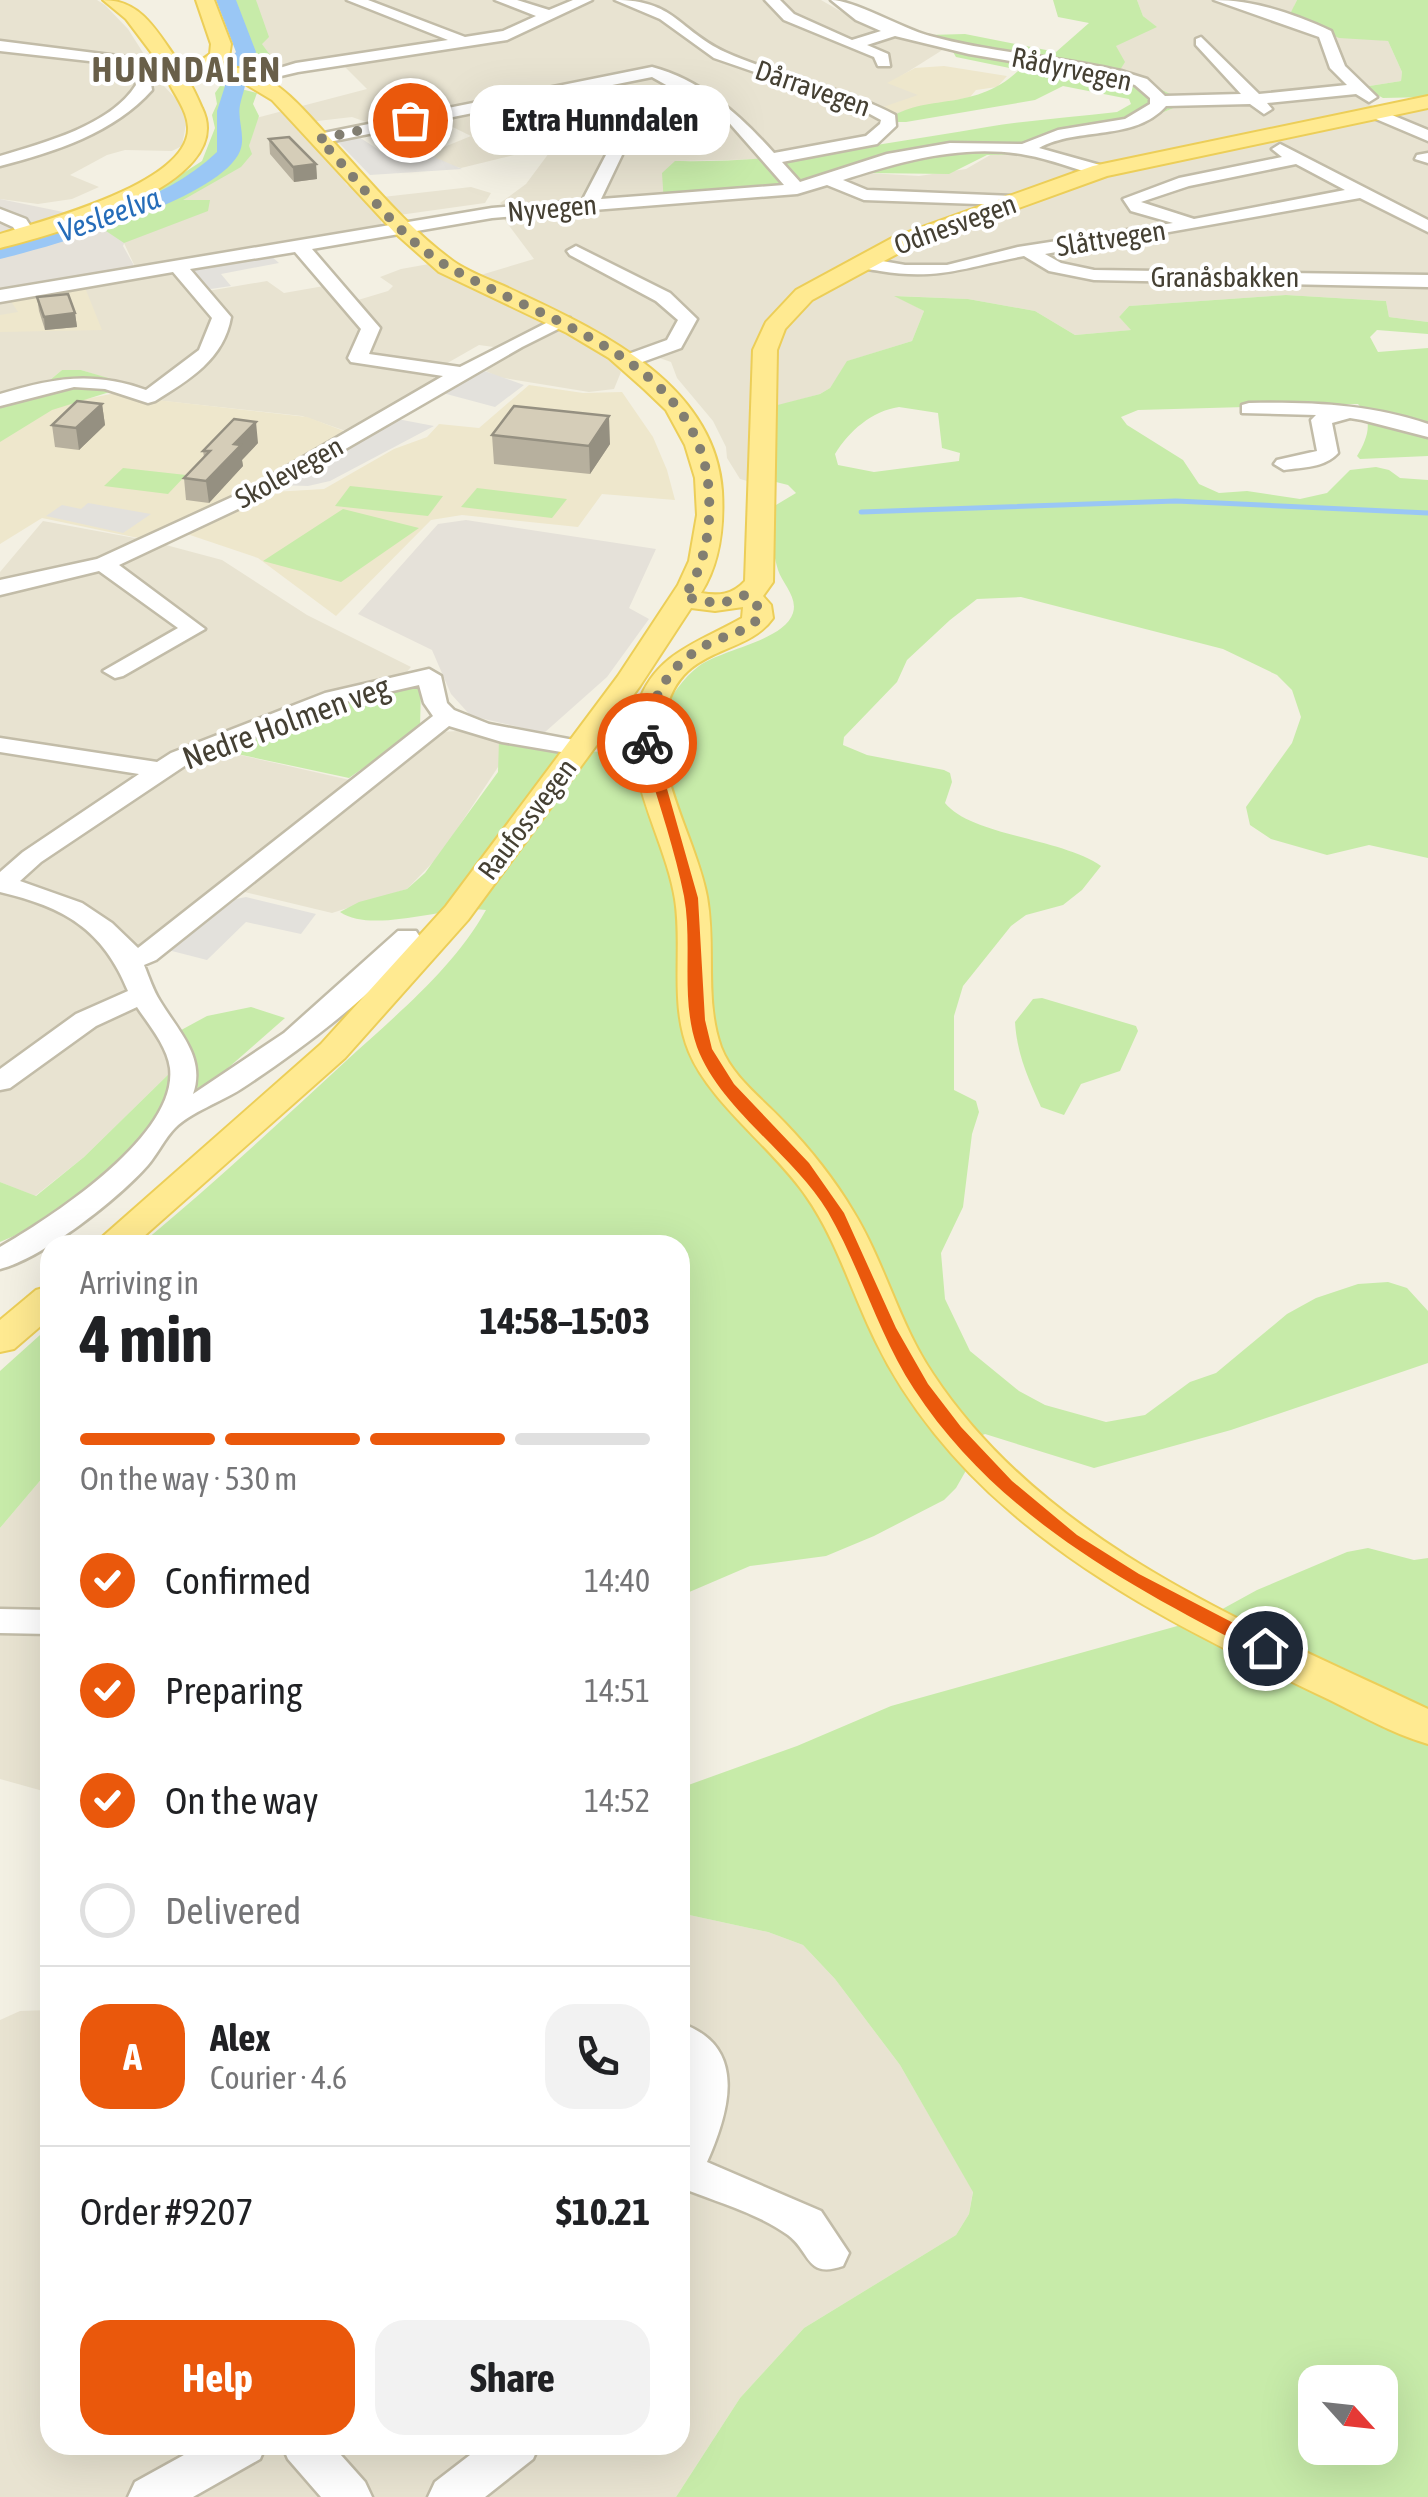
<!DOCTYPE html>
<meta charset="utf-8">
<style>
body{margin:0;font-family:"Asap Condensed",sans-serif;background:#f2f2f2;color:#202124;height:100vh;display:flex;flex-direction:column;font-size:38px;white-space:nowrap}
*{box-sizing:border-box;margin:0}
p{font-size:32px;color:#757577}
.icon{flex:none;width:55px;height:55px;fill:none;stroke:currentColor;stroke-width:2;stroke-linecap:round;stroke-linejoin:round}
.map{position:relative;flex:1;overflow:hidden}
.side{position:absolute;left:40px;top:1235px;width:650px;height:1220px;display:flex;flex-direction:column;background:#fff;border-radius:30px;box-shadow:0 10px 40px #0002}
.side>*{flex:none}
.needle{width:65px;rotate:117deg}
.tools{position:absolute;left:1298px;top:2365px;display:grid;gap:20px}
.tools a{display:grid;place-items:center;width:100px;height:100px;border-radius:20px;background:#fff;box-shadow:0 10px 40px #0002;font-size:50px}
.pin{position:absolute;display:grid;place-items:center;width:85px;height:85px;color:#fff;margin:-42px;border:5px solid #fff;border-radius:50%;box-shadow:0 2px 10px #0007}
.courier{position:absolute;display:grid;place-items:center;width:100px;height:100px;margin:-50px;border:8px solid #ea580c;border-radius:50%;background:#fff;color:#222;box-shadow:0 2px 12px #0007}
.bubble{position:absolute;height:70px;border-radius:30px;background:#fff;box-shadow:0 10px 40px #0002;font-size:32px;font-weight:700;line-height:70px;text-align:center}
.summary em{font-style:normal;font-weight:700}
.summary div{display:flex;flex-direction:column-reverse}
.summary{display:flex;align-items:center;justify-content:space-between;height:170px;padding:0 40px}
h1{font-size:65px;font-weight:700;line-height:75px}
.bar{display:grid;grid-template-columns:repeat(4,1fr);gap:15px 10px;align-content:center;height:120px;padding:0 40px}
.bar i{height:12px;border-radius:8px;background:#e0e0e0}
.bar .active{background:#ea580c}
.bar p{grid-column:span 4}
.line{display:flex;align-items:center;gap:25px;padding:0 40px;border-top:2px solid #e0e0e0}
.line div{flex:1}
.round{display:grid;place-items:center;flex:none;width:105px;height:105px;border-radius:30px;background:#f2f2f2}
ol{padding:0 40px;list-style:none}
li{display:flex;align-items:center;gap:30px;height:110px}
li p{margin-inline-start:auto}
li .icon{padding:10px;border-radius:50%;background:#ea580c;color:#fff;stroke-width:4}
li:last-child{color:#757577}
li i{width:55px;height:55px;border:5px solid #e0e0e0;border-radius:50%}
.cta{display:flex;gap:20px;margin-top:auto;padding:20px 40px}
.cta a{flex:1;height:115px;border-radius:30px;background:#ea580c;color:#fff;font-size:40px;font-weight:700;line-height:115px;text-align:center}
.cta a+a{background:#f2f2f2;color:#202124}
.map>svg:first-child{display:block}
</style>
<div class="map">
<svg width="1428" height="2497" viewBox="0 0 1428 2497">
<rect width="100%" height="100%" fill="#f3f0e3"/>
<path fill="#e8e3d1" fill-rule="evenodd" d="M0,0H97L105,5L128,29L147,59L137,70L142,84L163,85L178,101L187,119L182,146L172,151L125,150L107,155L70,175L99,187L72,199L38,204L0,199Z
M256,0H821L866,26L944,49L890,83L943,104L892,116L871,136L775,159L675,161L795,194L869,173L919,176L966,169L992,154L1037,152L1053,138L1142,121L1181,105L1179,98L1120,70L1115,46L1155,26L1143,16L1137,0H1297L1294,6L1365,38L1388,41L1402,72L1401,81L1363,87L1359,97L1379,110L1397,115L1428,109V322L1389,317L1386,301L1286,295L1129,306L1119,317L1132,330L1075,335L1035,311L968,299L897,296L924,311L912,341L848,361L830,388L820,394L766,409L751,482L740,479L727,458L726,447L713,421L677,378L671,362L648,354L613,362L621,372L614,389L589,392L498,377L482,369L501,348L479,345L437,369L434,379L346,431L302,416L155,400L152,392L81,370H62L44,385L0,397V298L136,269L124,243L249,146L256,118L367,89L341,63L288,67L276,63L261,43ZM424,113L471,136L427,154L452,166L461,168L538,149L549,153L526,184L500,203L507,209L504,219L534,259L464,280L429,264L401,269L380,277L393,286L388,291L348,303L324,286L284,293L267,281L202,292L173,265L382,227L381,219L385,217L485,203L491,193L471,187L374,198L347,185L318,143L298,131L309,122L352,117L369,123Z
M43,521L151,541L222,560L307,615L411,667L405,674L347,690L205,747L363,783L441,732L457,731L499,740L500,764L440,855L407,889L332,913L232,889L124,968L121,978L131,1002L142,1009L177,1066L84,1157L35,1196L0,1182V572Z
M50,1469V1790L43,1791L0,1779V1528Z
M680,1913L768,1932L803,1945L835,1979L900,2065L973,2191L969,2214L956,2235L804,2328L740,2398L676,2497H0V2020L20,2011L50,2010V2445H680Z"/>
<path fill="#e5e1d9" d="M0,199L107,221L125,241L123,246L136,269L0,298Z
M466,520L656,549L629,608L649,619L607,677L544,733L471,716L451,694L432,650L358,614L438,524Z"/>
<path fill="#eee7cc" d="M944,66L1007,76L997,87L976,90L970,97L894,113L883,107L918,95L887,83L915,68Z
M84,285L102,330L0,332V315L18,312L8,297Z
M529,385L583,393L622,392L653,437L667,470L675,500L602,494L578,527L462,515L431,520L336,616L258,558L187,534L273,492L324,489L394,449L427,437L439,424L479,428Z
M121,392L148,399L307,417L344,431L238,492L143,539L42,518L0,544V416Z"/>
<path fill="#c7eba9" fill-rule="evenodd" d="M227,0H256L269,37L262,44L276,63L258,70L240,68L248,58L246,32L236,4Z
M1053,0H1137L1143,16L1157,27L1116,46L1125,62L1120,70L1179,98L1181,105L1142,121L1053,138L1034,154L987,155L949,174L869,173L795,194L664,204L662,173L675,161C781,163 884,144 987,127C1030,120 1074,117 1117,112L1131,104L1129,99L1063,86L1035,100L906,122H886C917,92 974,114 1019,70L956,57L953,52L959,46L928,35L965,34L1056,52L1089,23L1058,17Z
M1297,0H1428V97L1383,98L1363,87L1401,81L1402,72L1388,41L1339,38L1289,16Z
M233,87L257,93L253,104L259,116L249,146L252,154L241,167L183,200H210L208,211L124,243L100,227L202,161L215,128L212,115L217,104L215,93L220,86Z
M1286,295L1386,301L1389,317L1428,322V334L1377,330L1370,337L1378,352L1428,348V456L1360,459L1357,456C1368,438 1374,420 1358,404L1138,410L1121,417L1127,425L1183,460L1199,484L1219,493L1247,491L1300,499L1327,493L1350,470L1376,467L1389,470L1400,478L1428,480V858L1369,845L1327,855L1271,839L1250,825L1246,807L1292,743L1301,717L1292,690L1277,675L1223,649L1021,597L977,599L950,620L907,660L897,682L844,737L843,745L867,755L944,770L950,773L952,782L945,803C972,836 1061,838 1101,866L1082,890L1063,905L1026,915L1011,926L963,986L954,1016V1090L976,1101L979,1112L972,1134L963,1207L941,1253L945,1299L970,1351L1019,1391L1045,1405L1106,1422L1145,1415L1190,1382L1216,1373L1287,1314L1316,1298L1358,1284L1388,1282L1407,1288L1428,1311V1363L1231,1430L1094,1468L985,1434L976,1438L968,1467L956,1488L944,1500L874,1536L826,1556L750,1566L680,1596V1245H140C211,1186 278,1124 346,1061C396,1015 453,969 486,910C449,904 374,935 340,912L359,902L407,889L425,873L498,772L499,740L558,751L622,752C658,733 667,690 699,666C722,649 784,641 793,613C798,597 782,583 778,570C772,550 771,528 771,508L796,493L788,485L756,477L766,408L820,394L830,388L847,361L912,341L924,311L894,296L968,299L1035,311L1075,335L1131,330L1119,317L1129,306ZM899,407L938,413L942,448L960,453L959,461L874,472L838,465L835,454C849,431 872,411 899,407Z
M62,370H81L132,385L52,410L0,442V397L44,385Z
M123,468L186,475L168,494L104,486Z
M350,486L443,496L428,516L335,506Z
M477,488L567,499L552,518L461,507Z
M343,509L419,528L341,582L263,561Z
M412,683L421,687L420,728L349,778L223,751L322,707Z
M1042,998L1136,1026L1138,1031L1120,1071L1081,1084L1064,1115L1041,1107C1028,1078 1017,1054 1015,1022L1033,999Z
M251,1007L285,1018L58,1217L0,1242V1182L36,1196L84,1157L177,1066L172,1035L207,1016Z
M50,1326V1469L0,1528V1371Z
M1368,1548L1414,1560L1428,1558V2497H676L740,2398L804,2328L956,2235L969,2214L973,2192L900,2065L835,1979L803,1945L768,1932L680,1913V1788L797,1746L891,1706L1206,1618L1257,1590L1347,1552ZM1315,2382H1380V2448H1315Z"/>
<path fill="#e3e1dc" d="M356,135L385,154L411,147L462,169L370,175L339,143Z
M270,255L279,263L221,274L231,286L204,290L189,272L198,267Z
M479,369L524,385L495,407L439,392Z
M392,418L434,426L330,481L308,486L277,485Z
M88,503L151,514L123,533L46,516L62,505L81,509Z
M246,897L316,914L301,934L246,922L207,960L168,950L236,899Z"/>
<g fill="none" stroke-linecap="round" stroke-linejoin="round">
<path stroke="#9ac7f5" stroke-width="5" d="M861,512L1176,501L1428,513"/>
<path fill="#9ac7f5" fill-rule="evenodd" d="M216,0H236L256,52L245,68C248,83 243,91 240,105C237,120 246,136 240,151C221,199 50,247 0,259V244C72,224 162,205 217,152V111L225,86L223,68L236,52Z"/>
<g stroke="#c2bca8" stroke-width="5">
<path id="minor" d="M347,0H368L465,37L503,31L536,16L495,0H517L549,10L573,0H592L507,40L298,72L247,84V78L296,63L448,40Z
M615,0C675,0 678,30 725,52C780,77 841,86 895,115L896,126L877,144L782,162L800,182L887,154L950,143L1022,144L1058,130L1125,119L1150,104V98L1135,85L1112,78L969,54L895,36L867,45L888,54L890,66H878L874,57L784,20L765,0H780L794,14L852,40L881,31L856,20L831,0C854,0 901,28 930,36C992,53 1058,56 1121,71L1147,79L1165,96L1241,94L1196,45V39L1201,37L1259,94L1347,85L1330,68L1319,37L1214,0C1254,0 1295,14 1331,31L1345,66L1377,97L1369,102L1356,94L1267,103L1272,109L1264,114L1250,104L1166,106C1134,142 1079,126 1039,148L1107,167L1110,171L1101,176C1076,170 1051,159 1026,155C965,143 901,161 843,180L867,190L1013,196V204L1007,205L864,200L827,185L797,194L492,218L312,249L380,328L369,354L460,367L556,318H570L572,322L522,347L257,500L119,565L205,629L123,676L115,678L103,671L178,628L99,571L0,595V580L97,559L243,492L443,376L351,362L348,358L361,329L295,252L190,269L231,317C224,359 189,380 155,401L148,403L105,389L74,387L0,406V394C53,378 93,371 146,390L199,350L212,318L173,272L0,302V290L492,208L582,201L606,155L614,150L622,155L601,199L784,185L725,118L652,77L319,144L311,139L319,134L652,67C702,80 741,116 774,153L866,136L880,124L881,120L857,107L714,58L660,19Z
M0,41L134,58L149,72L152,90C114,133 54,152 0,166V156C44,143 111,125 136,85L133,72L125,65L0,51Z
M1375,108L1428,130V141L1369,116L1367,113Z
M1280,144L1428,220V232L1360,198L1045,254L1061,263L1094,270L1428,275V287L1094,280L1049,271L1024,256C969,266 939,281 880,271C869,269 858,269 850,262L859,257L905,265H947L1018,247L1173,223L1131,211L1123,199L1179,178L1282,157L1272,149ZM1296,164L1345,190L1194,219L1141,202L1189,186Z
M1428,153V163L1415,159L1417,155Z
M0,209L26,219L35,233L32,237H20L13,227L0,221Z
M576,246L670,293L697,319L681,348L634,365H620V357L667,340L678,320L656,301L570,255L567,251Z
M1249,403C1310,402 1370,404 1428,424V437L1362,420L1350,418L1332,423L1338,453C1324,468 1304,467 1284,470L1274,464L1277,460L1317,451L1311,420L1316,415L1242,413V405Z
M429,669L441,676L447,703L454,710L489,724L579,741L591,748L579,755L502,742L449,726L156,960L144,965C149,977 153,990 160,1001C178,1031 206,1057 193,1094L284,1033L398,931H416L420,937C382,990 296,1053 241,1089C221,1102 191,1112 175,1128C165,1138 158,1153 148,1165C118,1199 43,1258 0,1269V1247C50,1218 178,1136 170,1068C167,1046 149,1025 137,1007L96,1026L10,1088L0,1090V1069L76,1014L128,991C103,929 64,907 0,892V872L23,852L139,774L0,752V738L157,762L171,753L325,693ZM419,685L424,703L433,716L138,948L112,923L82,903L20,881L41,862L189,763L340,703Z
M0,1609L50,1610V1634L0,1633Z
M680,2023C749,2046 729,2112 707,2162L821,2211L849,2253L843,2266C806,2279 811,2252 788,2235C759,2214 720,2203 687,2190L680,2192V2129L690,2085L680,2062Z
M202,2445H266L260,2459L193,2497H128L135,2482Z
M282,2445H332L365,2482L372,2497H321L288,2459Z
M483,2445H539L533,2459L485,2497H428L435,2482Z"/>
</g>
<g stroke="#ecce58" stroke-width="4">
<path id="major" d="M103,0C143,0 158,34 180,64L177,68H163L126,19Z
M196,0H214L231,44L229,57L219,65C231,67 245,68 256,73C284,86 304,110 324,132C365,175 405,226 453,261C473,275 500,283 521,294C604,333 715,386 722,491C724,527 720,563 701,593C719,596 732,595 745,581L753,350L766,322L796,290L892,238L1093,166L1428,96V108L1107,176L908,248L812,300L785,329L777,350L773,582L763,596L771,605L773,618C746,657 684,644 667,707C649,770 696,836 707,897C716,946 704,999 721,1047C733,1078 762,1098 784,1122C810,1149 834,1179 853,1211C885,1263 899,1324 933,1374C1046,1545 1251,1625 1428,1709V1744C1389,1733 1352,1710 1315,1693C1209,1642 1100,1589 1010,1511C956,1465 907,1406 876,1342C852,1294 837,1240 806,1196C773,1148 710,1103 689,1052C669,1004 683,949 675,899C665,836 617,768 638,704C655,653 700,642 742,618L743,607L715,611L691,608L640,686L468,920L345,1058L134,1245H93L321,1044L446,906L618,676L678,585L689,561L697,515L695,478L685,445L666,410L644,389L609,358L567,333L439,272L395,233L272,100L242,82L203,73L196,64L210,54L211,44Z
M176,71C189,75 196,95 202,108C240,185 51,235 0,248V234C42,221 191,183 188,127C187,109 173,93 166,77Z
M50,1286V1318L14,1349L0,1352V1320L36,1290Z"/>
</g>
<use href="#minor" fill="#fff" fill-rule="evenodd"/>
<use href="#major" fill="#ffea91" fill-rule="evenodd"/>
</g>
<path fill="#b7b09e" d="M269,139L316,164L317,179L294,182L270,154Z
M37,297L75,313L77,327L45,330L39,311Z
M102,404L105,425L79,450L55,447L52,425Z
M492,435L610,444L590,474L494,464Z
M258,443L242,460L243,466L209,503L186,500L184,478L204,457L203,451Z"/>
<path fill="#959081" d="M316,164L317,179L294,182L293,167Z
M75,313L77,327L45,330L44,317Z
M102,404L105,425L79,450L76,428Z
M609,416L610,444L590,474L589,446Z
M256,422L258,443L242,460L243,466L209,503L206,481L234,444Z"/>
<path fill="#d5cdb8" stroke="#959081" stroke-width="2.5" d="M289,137L316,164L293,167L269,139Z
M68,294L75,313L44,317L37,297Z
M77,401L102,404L76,428L52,425Z
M514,406L609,416L589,446L492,435Z
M234,419L256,422L234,444L241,445L206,481L184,478L210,451H203Z"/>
<path fill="#ea580c" d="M647,739L654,743L698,898L705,1020L712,1049L734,1084L809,1163L844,1213L896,1328L928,1384L961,1427L1012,1481L1077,1535L1139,1574L1272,1643V1653H1259C1128,1585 997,1516 914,1389C878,1334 861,1269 828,1212C793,1154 720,1109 697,1047C680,999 693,945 684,896C674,845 655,793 641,743Z"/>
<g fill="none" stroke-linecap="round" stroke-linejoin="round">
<path stroke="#827e71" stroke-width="10" stroke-dasharray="0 18" d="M410,120L319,139C358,179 400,240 449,267C544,322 704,360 709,496C711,531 704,567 684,597L720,604L745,595L756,602L760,616C751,629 734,633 719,639C673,658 649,693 647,743"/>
</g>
<g text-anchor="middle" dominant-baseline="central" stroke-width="8" stroke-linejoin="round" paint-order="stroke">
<g font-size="28" fill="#454033" stroke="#fff">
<text transform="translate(1072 69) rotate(12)">Rådyrvegen</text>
<text transform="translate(813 88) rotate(19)">Dårravegen</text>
<text transform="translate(552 208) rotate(-5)">Nyvegen</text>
<text transform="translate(955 224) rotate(-20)">Odnesvegen</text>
<text transform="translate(1111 238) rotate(-9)">Slåttvegen</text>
<text x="1225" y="277">Granåsbakken</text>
<text transform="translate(289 472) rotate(-29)">Skolevegen</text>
<text transform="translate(527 819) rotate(-53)">Raufossvegen</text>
</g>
<g font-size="30" font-style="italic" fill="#256cb9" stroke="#fff">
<text transform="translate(109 214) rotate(-20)">Vesleelva</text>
</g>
<g font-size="32" fill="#454033" stroke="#fff">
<text transform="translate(286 722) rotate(-20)">Nedre Holmen veg</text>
</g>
<g font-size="35" font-weight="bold" letter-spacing="2.5" fill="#695f49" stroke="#fff">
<text x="187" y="69">HUNNDALEN</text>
</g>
</g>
</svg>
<div class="tools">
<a><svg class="needle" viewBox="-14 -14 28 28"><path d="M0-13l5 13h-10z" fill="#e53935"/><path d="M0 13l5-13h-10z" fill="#757577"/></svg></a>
</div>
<div class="pin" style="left:410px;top:120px;background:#ea580c"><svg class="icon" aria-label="bag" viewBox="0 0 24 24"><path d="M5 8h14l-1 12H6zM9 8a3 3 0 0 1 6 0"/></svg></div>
<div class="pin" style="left:1265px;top:1648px;background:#1f2937"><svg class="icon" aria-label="home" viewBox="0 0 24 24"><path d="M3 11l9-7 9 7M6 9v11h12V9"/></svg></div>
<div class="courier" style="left:647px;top:743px"><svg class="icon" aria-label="bike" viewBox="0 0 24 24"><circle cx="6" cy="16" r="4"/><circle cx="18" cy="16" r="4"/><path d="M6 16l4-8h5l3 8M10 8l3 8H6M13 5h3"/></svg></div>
<div class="bubble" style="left:470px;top:85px;width:260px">Extra Hunndalen</div>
<section class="side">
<div class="summary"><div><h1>4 min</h1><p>Arriving in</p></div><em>14:58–15:03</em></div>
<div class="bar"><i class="active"></i><i class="active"></i><i class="active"></i><i></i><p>On the way · 530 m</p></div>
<ol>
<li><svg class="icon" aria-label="check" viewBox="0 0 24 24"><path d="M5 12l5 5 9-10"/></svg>Confirmed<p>14:40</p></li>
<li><svg class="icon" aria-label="check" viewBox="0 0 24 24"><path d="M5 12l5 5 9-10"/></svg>Preparing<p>14:51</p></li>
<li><svg class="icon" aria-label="check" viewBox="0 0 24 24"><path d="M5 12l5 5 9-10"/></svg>On the way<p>14:52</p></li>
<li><i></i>Delivered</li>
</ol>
<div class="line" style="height:180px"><b class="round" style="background:#ea580c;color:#fff">A</b><div><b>Alex</b><p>Courier · 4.6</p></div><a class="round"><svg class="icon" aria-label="phone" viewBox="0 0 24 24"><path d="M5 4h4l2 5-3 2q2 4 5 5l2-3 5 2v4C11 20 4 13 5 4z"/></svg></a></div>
<div class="line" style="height:130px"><div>Order #9207</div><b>$10.21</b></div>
<div class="cta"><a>Help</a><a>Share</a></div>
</section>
</div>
